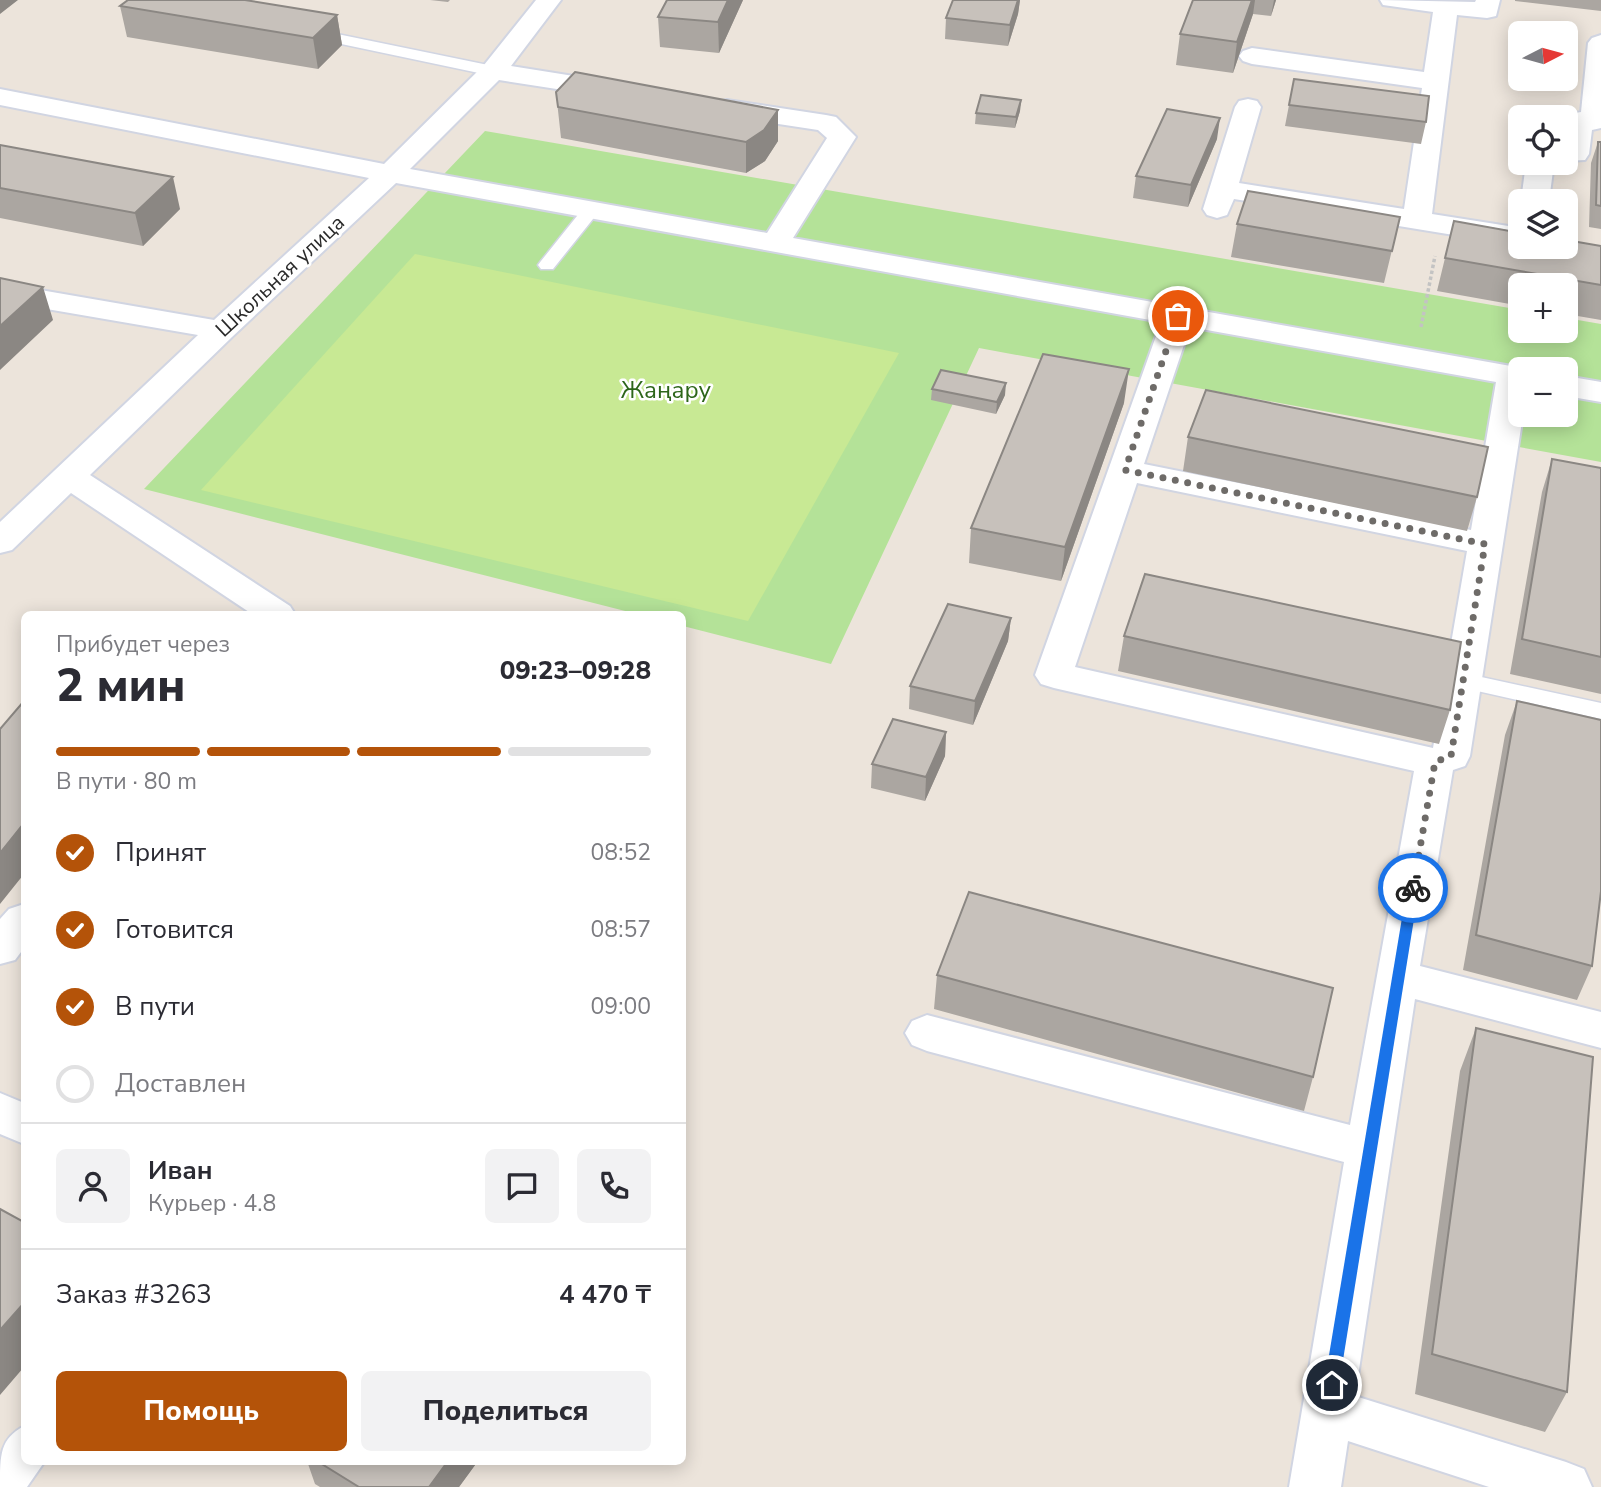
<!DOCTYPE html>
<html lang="ru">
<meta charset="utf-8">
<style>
body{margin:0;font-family:"Nunito Sans",sans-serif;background:#f2f2f3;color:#2b2b33;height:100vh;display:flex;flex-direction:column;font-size:26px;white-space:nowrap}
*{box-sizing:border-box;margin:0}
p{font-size:23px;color:#7c7c81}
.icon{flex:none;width:38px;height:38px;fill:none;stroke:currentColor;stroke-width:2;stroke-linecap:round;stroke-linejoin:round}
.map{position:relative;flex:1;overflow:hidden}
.panel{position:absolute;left:21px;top:611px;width:665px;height:854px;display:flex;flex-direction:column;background:#fff;border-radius:10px;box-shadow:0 4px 18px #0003}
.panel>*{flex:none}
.needle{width:46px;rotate:84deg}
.controls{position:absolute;left:1508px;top:21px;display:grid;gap:14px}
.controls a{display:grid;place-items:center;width:70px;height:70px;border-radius:10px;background:#fff;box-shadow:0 4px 18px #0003;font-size:35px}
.pin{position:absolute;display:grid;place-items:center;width:60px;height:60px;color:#fff;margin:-30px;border:4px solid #fff;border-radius:50%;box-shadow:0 2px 7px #0007}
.courier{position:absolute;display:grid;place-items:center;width:70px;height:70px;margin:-35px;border:5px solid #1a73e8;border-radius:50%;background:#fff;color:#222;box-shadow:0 2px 9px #0007}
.head em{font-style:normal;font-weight:800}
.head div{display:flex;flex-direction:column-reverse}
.head{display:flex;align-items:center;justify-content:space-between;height:119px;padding:0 35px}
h1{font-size:46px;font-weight:800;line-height:52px}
.bar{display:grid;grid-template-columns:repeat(4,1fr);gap:10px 7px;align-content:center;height:84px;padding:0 35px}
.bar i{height:9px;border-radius:5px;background:#e1e1e2}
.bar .on{background:#b45309}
.bar p{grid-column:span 4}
.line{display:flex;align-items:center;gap:18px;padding:0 35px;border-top:2px solid #e1e1e2}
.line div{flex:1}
.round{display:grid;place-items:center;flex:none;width:74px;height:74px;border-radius:10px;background:#f2f2f3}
ol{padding:0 35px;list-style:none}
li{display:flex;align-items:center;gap:21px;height:77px}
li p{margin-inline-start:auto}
li .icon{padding:7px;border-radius:50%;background:#b45309;color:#fff;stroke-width:4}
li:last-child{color:#7c7c81}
li i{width:38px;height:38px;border:4px solid #e1e1e2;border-radius:50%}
.action{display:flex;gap:14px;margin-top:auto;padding:14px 35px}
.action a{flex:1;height:80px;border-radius:10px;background:#b45309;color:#fff;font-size:28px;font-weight:800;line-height:80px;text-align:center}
.action a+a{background:#f2f2f3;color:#2b2b33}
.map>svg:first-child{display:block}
</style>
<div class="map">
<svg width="1601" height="1487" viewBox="0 0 1601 1487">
<rect width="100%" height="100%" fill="#ece4db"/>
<path fill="#b4e298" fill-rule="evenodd" d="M485,131L1521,310V331H1566V318L1601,324V462L979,348L831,664L683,626L682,614H637L144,489ZM1521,369H1566V415H1521Z"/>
<path fill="#c8e994" d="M415,254L899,353L748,621L201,490Z"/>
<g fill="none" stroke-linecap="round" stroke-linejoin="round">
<g stroke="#d1d5e2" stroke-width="3">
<path id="lane" d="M313,29L493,66L501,71L493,76L308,37L305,34Z
M591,205L599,210L597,214L553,269H541L538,265L541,261L585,206Z
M1463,673L1601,703V719L1455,686L1452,681L1455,676Z"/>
</g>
<g stroke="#d1d5e2" stroke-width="4">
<path id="street" d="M536,0H561L511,66L624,84L628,90L624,96L615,98L499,80L410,169L767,233L827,138L818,130L727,116L718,114L714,108L718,102L727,100L826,115L836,117L856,137L793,238L1528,369H1521V415H1523L1470,756L1465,766L1453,770L1420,966L1601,1012V1048L1415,999L1355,1396L1566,1462L1584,1469L1592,1487H1489L1348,1441L1341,1487H1289L1344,1162L927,1051L912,1045L905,1033L912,1021L927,1015L1350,1125L1414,771L1054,688L1041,684L1035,675L1161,322L396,183L232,337L90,475L290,606L295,614H252L71,493L12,550L0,553V522L198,335L0,301V283L214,320L369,178L0,105V89L384,164L484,65ZM1190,327L1496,382L1471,530L1144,464ZM1137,483L1467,551L1433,748L1075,667Z
M1380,0L1475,2L1476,0H1500L1496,16L1487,18L1457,15L1432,214L1521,228V246L1234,199L1227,215L1217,218L1207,215L1203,209L1235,107L1239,101L1248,99L1257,101L1261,107L1239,183L1404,209L1422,88L1252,64L1243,61L1239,56L1243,51L1252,48L1424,72L1433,12L1383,5Z
M1601,35V128L1592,130L1589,154L1585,160L1566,161V122L1570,114L1581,112L1588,43L1592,38Z
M1526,163H1554L1549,201H1521Z
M1566,376L1601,382V402L1566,396Z
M24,904V948L15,960L0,964V919L9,909Z
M0,1093L24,1103V1144L0,1134Z
M24,1426V1461H45L27,1487H0C0,1454 0,1439 24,1426Z"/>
</g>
<path stroke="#c3c3c3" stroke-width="3.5" stroke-dasharray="3.5 2.5" stroke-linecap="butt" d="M1421,327L1435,256"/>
<use href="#lane" fill="#fff" fill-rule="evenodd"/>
<use href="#street" fill="#fff" fill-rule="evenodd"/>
</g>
<path fill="#aba6a1" d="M430,0H450L448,2Z
M743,0L719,53L660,47L658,17Z
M953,0H1020L1018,14L1008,46L945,39L946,18Z
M1193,0H1276L1271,16L1253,14L1233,73L1176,65L1180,34Z
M1515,0H1601V11L1515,1Z
M120,6L337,15L342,45L318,69L127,37Z
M1294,79L1426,122L1421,144L1285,126Z
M556,92L778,141L765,161L746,173L561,138Z
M1021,100L1020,111L1015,128L975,124L976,113Z
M1217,139L1188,207L1133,198L1136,176Z
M1598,142H1601V229L1589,227L1591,163Z
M0,145L180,209L143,246L0,218Z
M1400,217L1384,283L1231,257L1237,224Z
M1454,221L1601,246V320L1566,314V285H1521V306L1437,291Z
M932,389L1005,395L996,414L931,400Z
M1124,403L1061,581L969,563L971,528Z
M1188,437L1477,497L1467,531L1183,471Z
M1552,459L1601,468V694L1510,674L1542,492Z
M1011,618L1008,641L973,725L909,709L910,686Z
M1124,636L1450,710L1439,744L1118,671Z
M1517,701L1592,966L1577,1000L1463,970L1505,735Z
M946,732L945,756L925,801L871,788L872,764Z
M937,975L1313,1077L1304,1111L934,1009Z
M1476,1028L1567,1392L1545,1432L1415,1394L1460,1071Z
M307,1461H478L459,1487H320L315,1484Z"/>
<path fill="#8b8783" d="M0,0H18L0,14Z
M728,0H743L719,53L718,22Z
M1018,0H1020L1018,14L1008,46L1010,25Z
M1252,0H1255L1253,14L1233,73L1237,42Z
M1274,0H1276L1271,16Z
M337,15L342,45L318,69L313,38Z
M1021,100L1020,111L1015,128L1016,117Z
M778,110V141L765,161L746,173V142Z
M1220,118L1217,139L1188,207L1191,185Z
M173,177L180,209L143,246L135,213Z
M43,287L53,320L0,370V326Z
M1129,369L1124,403L1061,581L1065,547Z
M1006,383L1005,395L996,414L997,402Z
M1011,618L1008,641L973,725L975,701Z
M946,732L945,756L925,801L926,777Z
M24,823V874L0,904V853Z
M24,1303V1367L0,1395V1330Z
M448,1461H478L459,1487H429Z"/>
<path fill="#c7c1bb" stroke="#8b8783" stroke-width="2" d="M128,0H245L337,15L313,38L120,6Z
M667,0H728L718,22L658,17Z
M953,0H1018L1010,25L946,18Z
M1193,0H1252L1237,42L1180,34Z
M575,72L778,110L764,130L746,142L558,107L556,92Z
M1294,79L1429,96L1426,122L1289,105Z
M981,95L1021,100L1016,117L976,113Z
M1167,109L1220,118L1191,185L1136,176Z
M1598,142H1601V206L1596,205Z
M0,145L173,177L135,213L0,188Z
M1248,191L1400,217L1392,251L1237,224Z
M1454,221L1521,233V247H1566V240L1601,246V285L1445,258Z
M0,278L43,287L0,326Z
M1043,354L1129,369L1065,547L971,528Z
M941,370L1006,383L997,402L932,389Z
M1206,390L1488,447L1477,497L1188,437Z
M1552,459L1601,468V657L1522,639Z
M1145,574L1461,642L1450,710L1124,636Z
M948,604L1011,618L975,701L910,686Z
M24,701V823L0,853V729Z
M1517,701L1601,720V891L1592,966L1476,935Z
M893,719L946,732L926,777L872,764Z
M969,892L1333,988L1313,1077L937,975Z
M1476,1028L1593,1057L1567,1392L1432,1354Z
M0,1209L24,1222V1303L0,1330Z
M317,1461H448L429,1487H359Z"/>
<path fill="#1a73e8" d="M1413,883L1419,888L1339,1385L1332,1392L1324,1385L1407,888Z"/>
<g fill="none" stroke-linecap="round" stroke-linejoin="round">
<path stroke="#6e6b68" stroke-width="7" stroke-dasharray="0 12.6" d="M1178,316L1125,470L1485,544L1451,756L1435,762L1413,888"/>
</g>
<g text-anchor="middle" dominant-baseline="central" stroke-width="5" stroke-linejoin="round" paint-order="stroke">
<g font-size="21" fill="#2a2a2a" stroke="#fff">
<text transform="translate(280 276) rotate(-43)">Школьная улица</text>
</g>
<g font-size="24" fill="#2d661a" stroke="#fff">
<text x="666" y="390">Жаңару</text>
</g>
</g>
</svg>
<div class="controls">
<a><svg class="needle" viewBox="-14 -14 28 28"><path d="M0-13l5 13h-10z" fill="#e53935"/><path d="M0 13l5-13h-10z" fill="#7c7c81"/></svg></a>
<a><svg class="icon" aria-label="locate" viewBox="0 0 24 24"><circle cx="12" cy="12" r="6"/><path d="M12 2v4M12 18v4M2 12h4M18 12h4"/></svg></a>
<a><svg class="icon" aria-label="layers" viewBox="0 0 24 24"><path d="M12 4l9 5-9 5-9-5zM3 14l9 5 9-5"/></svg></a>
<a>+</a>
<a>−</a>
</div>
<div class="pin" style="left:1178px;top:316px;background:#ea580c"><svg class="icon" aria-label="bag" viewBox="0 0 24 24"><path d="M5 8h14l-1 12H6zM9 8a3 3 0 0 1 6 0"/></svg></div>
<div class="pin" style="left:1332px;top:1385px;background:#1f2937"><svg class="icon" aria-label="home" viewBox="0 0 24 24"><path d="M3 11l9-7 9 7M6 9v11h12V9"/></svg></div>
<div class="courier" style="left:1413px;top:888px"><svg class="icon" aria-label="bike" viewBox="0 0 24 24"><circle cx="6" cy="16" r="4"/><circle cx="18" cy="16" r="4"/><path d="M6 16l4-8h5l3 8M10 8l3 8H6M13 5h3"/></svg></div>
<section class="panel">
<div class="head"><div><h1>2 мин</h1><p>Прибудет через</p></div><em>09:23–09:28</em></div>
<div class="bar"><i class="on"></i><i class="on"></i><i class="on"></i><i></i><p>В пути · 80 m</p></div>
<ol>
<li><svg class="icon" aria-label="check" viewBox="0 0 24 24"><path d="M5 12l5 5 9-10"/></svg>Принят<p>08:52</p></li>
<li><svg class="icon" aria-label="check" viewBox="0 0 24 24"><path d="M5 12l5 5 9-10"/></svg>Готовится<p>08:57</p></li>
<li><svg class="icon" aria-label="check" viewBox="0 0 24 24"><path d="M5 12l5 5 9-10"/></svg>В пути<p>09:00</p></li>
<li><i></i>Доставлен</li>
</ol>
<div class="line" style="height:126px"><a class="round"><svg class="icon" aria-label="person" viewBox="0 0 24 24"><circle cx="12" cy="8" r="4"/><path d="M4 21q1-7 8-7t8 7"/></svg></a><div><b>Иван</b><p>Курьер · 4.8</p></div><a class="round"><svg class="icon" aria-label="chat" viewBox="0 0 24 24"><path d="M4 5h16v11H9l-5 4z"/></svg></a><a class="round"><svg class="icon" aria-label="phone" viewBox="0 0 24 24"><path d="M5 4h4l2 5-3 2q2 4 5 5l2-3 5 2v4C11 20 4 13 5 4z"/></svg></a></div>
<div class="line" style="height:91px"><div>Заказ #3263</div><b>4 470 ₸</b></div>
<div class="action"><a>Помощь</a><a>Поделиться</a></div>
</section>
</div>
